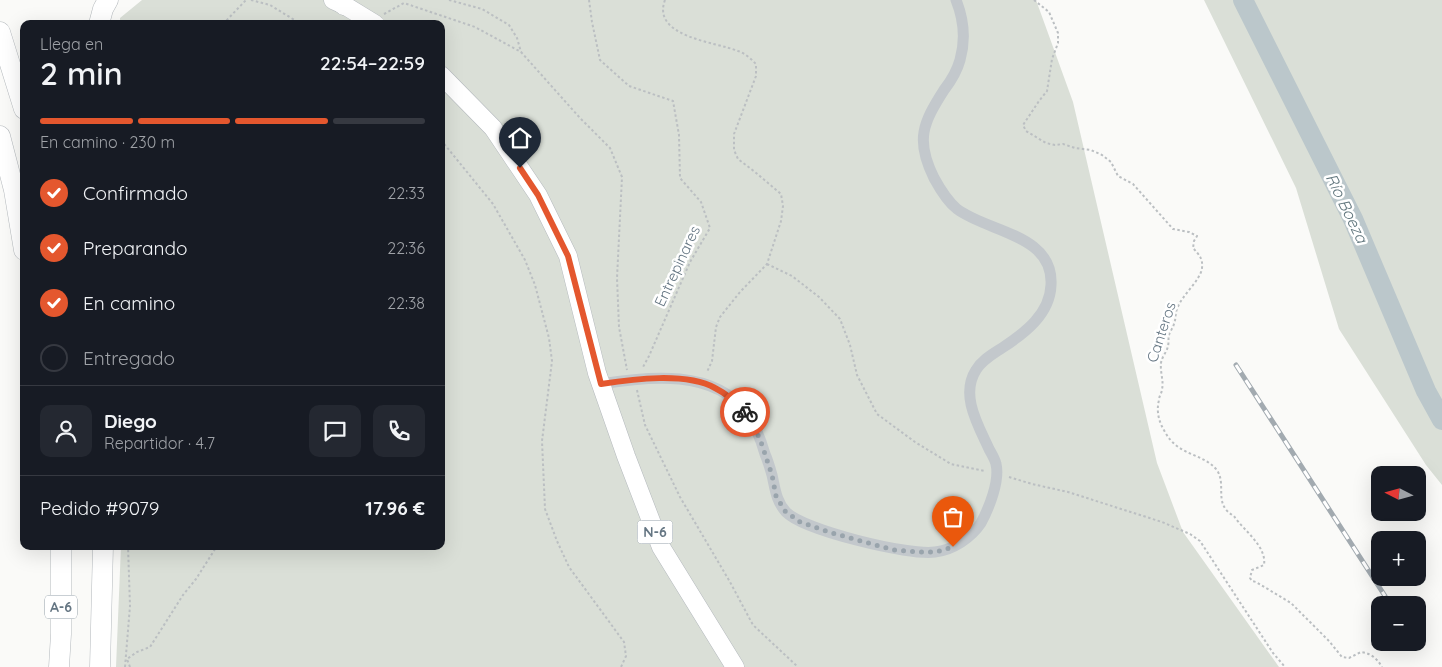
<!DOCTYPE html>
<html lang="es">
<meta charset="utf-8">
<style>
body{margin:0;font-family:Quicksand,sans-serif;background:#242831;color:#f1f3f6;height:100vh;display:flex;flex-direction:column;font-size:19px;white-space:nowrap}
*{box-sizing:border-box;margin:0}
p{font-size:16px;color:#9ea1a6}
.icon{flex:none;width:28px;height:28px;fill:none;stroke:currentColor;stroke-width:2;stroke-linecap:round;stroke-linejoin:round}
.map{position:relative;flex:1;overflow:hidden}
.details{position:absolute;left:20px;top:20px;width:425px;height:530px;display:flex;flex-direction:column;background:#171b24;border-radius:10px;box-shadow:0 5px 20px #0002}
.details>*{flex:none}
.needle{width:32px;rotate:276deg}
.tools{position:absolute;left:1371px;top:466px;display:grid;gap:10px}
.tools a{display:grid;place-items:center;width:55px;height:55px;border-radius:10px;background:#171b24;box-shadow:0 5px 20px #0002;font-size:25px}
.pin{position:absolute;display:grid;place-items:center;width:42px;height:42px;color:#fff;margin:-51px -21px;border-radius:50% 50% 50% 0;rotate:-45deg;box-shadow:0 0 5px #0007}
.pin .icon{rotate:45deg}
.courier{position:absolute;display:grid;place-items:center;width:50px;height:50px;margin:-25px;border:4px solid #e4572e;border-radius:50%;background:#fff;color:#222;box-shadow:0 1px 6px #0007}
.overview em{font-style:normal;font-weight:600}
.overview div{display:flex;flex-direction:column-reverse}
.overview{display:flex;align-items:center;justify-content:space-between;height:85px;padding:0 20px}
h1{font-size:32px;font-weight:600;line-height:38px}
.bar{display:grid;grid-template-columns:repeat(4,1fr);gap:8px 5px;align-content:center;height:60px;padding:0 20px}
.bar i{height:6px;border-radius:4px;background:#363941}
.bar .selected{background:#e4572e}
.bar p{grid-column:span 4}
.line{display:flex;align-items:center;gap:12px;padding:0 20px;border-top:1px solid #363941}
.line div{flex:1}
.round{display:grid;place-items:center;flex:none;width:52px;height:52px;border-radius:10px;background:#242831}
ol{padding:0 20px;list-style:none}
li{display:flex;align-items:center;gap:15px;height:55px}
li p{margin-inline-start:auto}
li .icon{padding:5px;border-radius:50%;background:#e4572e;color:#fff;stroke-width:4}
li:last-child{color:#9ea1a6}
li i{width:28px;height:28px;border:2px solid #363941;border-radius:50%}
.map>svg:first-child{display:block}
</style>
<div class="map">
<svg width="1442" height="667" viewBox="0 0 1442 667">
<rect width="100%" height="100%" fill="#fafaf8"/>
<path fill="#dadfd7" d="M142,0H1036L1073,102L1157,463L1183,532L1279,667H116L121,546H441V24H120V18Z
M1204,0H1442V485L1426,465L1339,329L1296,188Z"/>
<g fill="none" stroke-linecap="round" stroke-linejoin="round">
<path stroke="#bbc7cb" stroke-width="20" d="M1243,0L1353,219L1426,391L1442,420"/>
<g stroke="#b4b9bd" stroke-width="19">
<path id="trunk" d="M333,0L344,5L375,24
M441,75L493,128L538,195L568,256L597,373L626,456L661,547L735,667"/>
</g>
<g stroke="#b4b9bd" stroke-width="21">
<path id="motorway" d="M340,0L344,5
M99,24L103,9L108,0
M0,32L24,109
M0,136L14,190L24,250
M59,667L61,634V546
M100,667L103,546"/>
</g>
<path stroke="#bbbfc2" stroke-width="2" stroke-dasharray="2.5 2.5" stroke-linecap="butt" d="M251,0L270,5L301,24
M449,0L482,9L509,25L517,38L521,52
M589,0L592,22L600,60L629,86L673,101L679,135L680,178L701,202L710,228L690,262L649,356L643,367
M665,0C651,37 716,42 738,51C745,53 751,59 756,64V76L734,134V150L738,159L755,172L781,194L783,206L781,221L767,264L740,292L720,317L716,327L712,361L707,372
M1034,0L1049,12L1058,33V43L1052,59L1047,91L1039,101L1023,125L1026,131L1046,143L1055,145L1063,144L1075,148L1091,150L1102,155L1111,162L1118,176L1133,184L1173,229L1189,232L1197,236L1194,241L1193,248C1199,255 1203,258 1202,268C1201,280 1181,296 1177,309C1175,314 1176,319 1174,324C1173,328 1170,331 1169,335C1168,338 1169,342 1168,346C1167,352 1162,356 1161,363C1160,372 1164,382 1162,389C1162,393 1159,396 1159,400C1156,412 1159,422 1165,432C1178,456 1202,453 1216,469C1228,484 1212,504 1234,516C1243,530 1267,546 1264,565L1252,570L1250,578L1252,581L1256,582L1291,603L1329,641L1342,657L1349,658L1361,652C1370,653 1377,658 1382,667
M384,14L404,3L475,27L521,52L580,118L610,148L622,177L617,278L619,327L627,370
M223,24L246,0
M441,140L493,204L525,260L535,285L549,338L552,361L542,441L545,509L557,541L569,567L624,642L626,656L621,667
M767,264L792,276L819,297L840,319L850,345L857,375L877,414L915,442L951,464L985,471
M637,390L645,425L680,497L730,582L753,625L798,667
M1009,477L1032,484L1068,492L1162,522L1190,534L1200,541L1273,653L1285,667
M125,667L130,606L128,546
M130,667L127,659L137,652L150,647L183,595L196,579L217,546"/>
<path stroke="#c3c8cc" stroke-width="11" d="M601,384C649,376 714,369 747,413C755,425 761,440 765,454C768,461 770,468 772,475C775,488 776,501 786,512C803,530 909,556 935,552C953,550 971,538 981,523C989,508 1000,481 996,464C995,459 991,453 989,449C978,425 960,395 976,370C982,360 993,354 1002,348C1025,333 1050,314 1051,285C1054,234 987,232 957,209C947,201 940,189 934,178C915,140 923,123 944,90C951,81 957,71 960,60C966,39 964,20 956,0"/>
<use href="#trunk" stroke="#fff" stroke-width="18"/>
<use href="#motorway" stroke="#fff" stroke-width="20"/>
<g stroke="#a2aab0" stroke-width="5">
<path id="rail" d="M1236,365L1385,596"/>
</g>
<use href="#rail" stroke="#fff" stroke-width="3" stroke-dasharray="9" stroke-linecap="butt"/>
</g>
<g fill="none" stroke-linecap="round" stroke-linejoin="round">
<path stroke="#99a4ac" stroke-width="5" stroke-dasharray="0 9" d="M745,412L760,439L772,475L776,496L785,511L800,522L832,533L894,550L920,552H936L953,547"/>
<path stroke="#e4572e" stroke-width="6" d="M520,168L538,195L568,256L601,384C633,379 686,372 715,388C727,394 736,402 745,412"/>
</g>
<g text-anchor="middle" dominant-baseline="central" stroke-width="5" stroke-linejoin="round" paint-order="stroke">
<g fill="#fff" stroke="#939fa8" stroke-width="1">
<rect x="637.5" y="520.5" width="35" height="23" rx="4"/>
<rect x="45" y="595.5" width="32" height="23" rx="4"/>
</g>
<g font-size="14" font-weight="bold" fill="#657683">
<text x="655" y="532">N-6</text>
<text x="61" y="607">A-6</text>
</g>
<g font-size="15" fill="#657683" stroke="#fff">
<text transform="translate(677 266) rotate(-65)">Entrepinares</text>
<text transform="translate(1161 332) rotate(-72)">Canteros</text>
</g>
<g font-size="16" font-style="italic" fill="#60757c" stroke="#fff">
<text transform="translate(1347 208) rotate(64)">Río Boeza</text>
</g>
</g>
</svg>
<div class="tools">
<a><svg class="needle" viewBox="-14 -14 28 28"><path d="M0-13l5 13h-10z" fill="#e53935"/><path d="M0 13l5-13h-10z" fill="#9ea1a6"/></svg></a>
<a>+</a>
<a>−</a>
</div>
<div class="pin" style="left:953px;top:547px;background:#ea580c"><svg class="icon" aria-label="bag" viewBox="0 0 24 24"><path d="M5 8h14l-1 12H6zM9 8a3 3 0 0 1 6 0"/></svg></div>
<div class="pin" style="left:520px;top:168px;background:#1f2937"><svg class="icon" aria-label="home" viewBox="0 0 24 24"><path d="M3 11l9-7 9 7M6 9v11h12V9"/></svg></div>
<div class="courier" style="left:745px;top:412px"><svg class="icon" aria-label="bike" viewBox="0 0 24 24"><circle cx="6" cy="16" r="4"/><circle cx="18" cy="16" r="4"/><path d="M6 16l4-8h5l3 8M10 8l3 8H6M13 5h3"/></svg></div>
<section class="details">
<div class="overview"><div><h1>2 min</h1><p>Llega en</p></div><em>22:54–22:59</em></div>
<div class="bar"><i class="selected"></i><i class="selected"></i><i class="selected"></i><i></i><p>En camino · 230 m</p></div>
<ol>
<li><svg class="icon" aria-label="check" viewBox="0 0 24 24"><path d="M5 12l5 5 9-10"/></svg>Confirmado<p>22:33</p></li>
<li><svg class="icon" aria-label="check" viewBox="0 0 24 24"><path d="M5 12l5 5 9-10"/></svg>Preparando<p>22:36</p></li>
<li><svg class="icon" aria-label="check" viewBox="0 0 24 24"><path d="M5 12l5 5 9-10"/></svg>En camino<p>22:38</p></li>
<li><i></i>Entregado</li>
</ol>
<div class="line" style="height:90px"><a class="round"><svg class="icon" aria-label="person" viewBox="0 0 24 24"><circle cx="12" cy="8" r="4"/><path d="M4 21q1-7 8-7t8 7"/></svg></a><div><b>Diego</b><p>Repartidor · 4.7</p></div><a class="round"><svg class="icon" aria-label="chat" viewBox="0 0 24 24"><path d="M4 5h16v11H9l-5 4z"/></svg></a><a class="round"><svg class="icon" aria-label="phone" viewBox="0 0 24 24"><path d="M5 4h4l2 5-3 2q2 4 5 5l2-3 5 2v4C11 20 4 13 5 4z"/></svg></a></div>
<div class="line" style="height:65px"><div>Pedido #9079</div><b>17.96 €</b></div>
</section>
</div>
